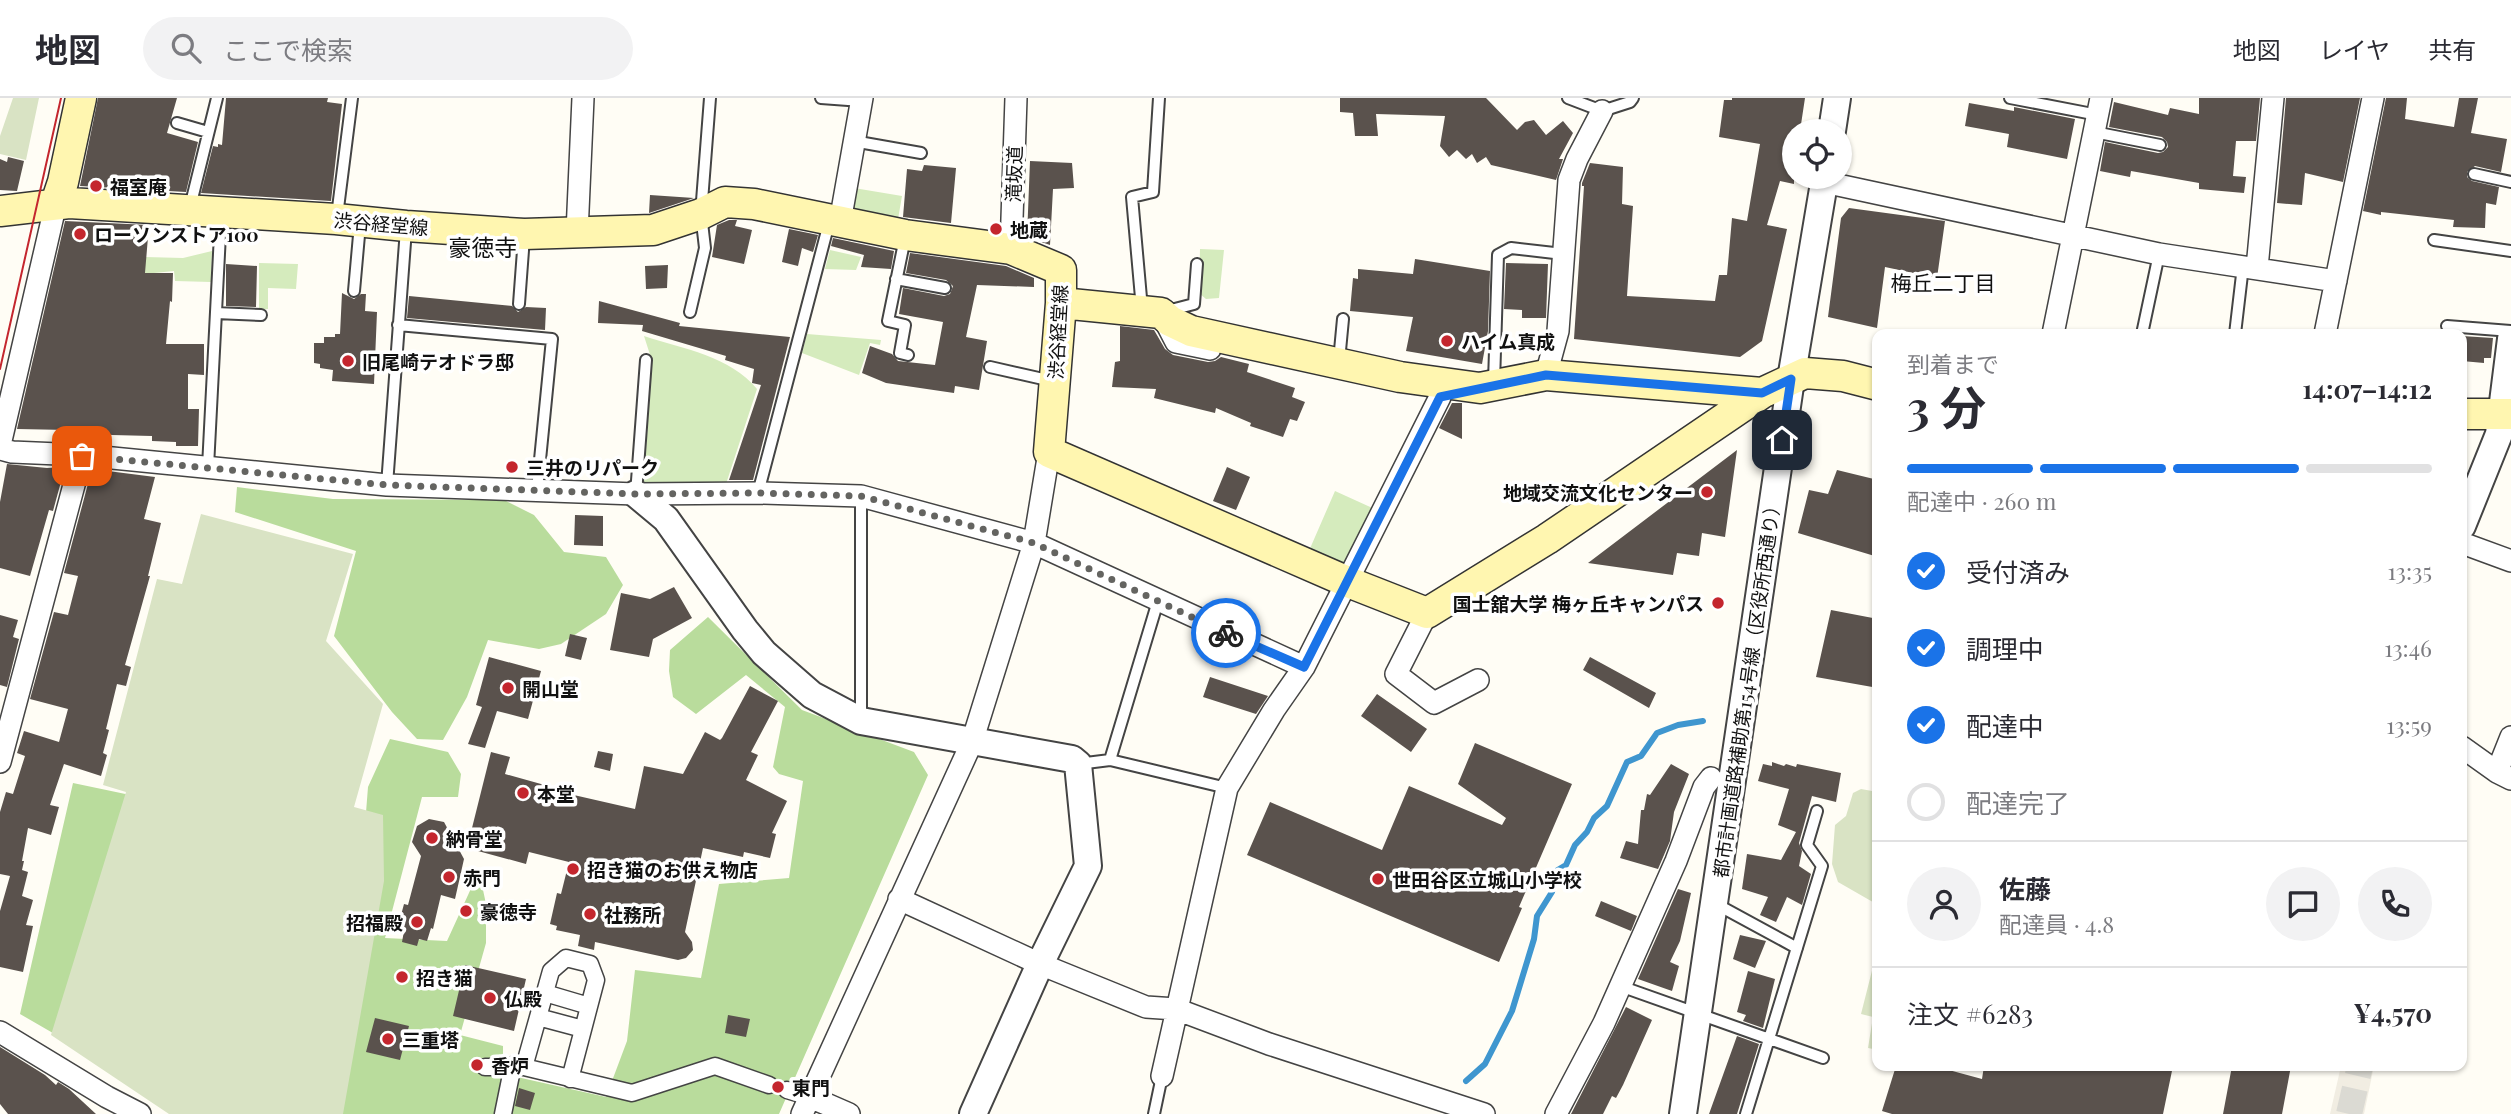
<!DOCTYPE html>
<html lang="ja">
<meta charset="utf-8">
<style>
body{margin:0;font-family:"Playfair Display","Noto Sans JP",serif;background:#f2f2f3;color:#2b2b33;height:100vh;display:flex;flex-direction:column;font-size:26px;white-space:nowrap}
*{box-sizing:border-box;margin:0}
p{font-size:23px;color:#7c7c81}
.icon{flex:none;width:38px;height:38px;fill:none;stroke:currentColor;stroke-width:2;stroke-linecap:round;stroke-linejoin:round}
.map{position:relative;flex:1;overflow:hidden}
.panel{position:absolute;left:1872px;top:231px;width:595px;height:742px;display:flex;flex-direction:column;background:#fff;border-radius:14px;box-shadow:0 2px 5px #0004}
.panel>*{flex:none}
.tools{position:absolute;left:1782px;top:21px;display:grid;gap:14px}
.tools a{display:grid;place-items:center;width:70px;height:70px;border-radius:50%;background:#fff;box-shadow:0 2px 5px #0004;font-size:35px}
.pin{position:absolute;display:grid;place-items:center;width:60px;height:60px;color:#fff;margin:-30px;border-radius:14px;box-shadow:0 4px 10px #0006}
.courier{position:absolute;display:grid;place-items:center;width:70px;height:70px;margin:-35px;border:5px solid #1a73e8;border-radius:50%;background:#fff;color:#222;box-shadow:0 2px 9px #0007}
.head em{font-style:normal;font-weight:700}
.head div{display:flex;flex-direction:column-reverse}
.head{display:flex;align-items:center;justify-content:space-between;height:119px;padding:0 35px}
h1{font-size:46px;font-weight:700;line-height:52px}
.bar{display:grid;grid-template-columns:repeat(4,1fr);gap:10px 7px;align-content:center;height:84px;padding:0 35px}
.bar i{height:9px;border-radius:5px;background:#e1e1e2}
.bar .selected{background:#1a73e8}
.bar p{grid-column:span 4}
.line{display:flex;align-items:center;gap:18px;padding:0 35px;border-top:2px solid #e1e1e2}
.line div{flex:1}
.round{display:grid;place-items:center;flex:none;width:74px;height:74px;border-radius:37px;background:#f2f2f3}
ol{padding:0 35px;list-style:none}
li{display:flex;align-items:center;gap:21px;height:77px}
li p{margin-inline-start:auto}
li .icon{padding:7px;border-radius:50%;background:#1a73e8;color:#fff;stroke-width:4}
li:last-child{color:#7c7c81}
li i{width:38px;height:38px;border:4px solid #e1e1e2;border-radius:50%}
header{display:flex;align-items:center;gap:42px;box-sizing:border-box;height:98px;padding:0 35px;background:#fff;border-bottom:2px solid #e1e1e2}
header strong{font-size:33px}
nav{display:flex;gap:38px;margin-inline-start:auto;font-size:24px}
.search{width:490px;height:63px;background:#f2f2f3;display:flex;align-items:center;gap:18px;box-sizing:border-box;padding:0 24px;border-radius:38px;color:#7c7c81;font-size:26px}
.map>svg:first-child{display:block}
</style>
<header>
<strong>地図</strong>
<div class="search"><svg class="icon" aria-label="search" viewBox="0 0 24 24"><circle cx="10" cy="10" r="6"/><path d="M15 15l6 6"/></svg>ここで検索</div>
<nav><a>地図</a><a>レイヤ</a><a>共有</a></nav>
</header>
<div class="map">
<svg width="2511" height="1016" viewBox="0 0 2511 1016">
<rect width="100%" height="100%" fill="#fffdf5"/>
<path fill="#d5ebbd" d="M854,90L902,98L897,127L852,118Z
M1200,151L1224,152L1219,200L1206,201L1199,195Z
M830,152L861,159L856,172L825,171Z
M212,153L211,184L175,183L174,173L154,175L140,181L145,159L183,160Z
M259,165L298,166L296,191L268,190V211L259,212Z
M807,236L881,242L880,247L870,245L859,277L802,255Z
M644,238C684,251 730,258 757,291L726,386L644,384L652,263Z
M1335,393L1379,413L1345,479L1305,462Z"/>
<path fill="#b9dc9c" d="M237,389L333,401L504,402L534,417L564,454L606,459L623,487L606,516L561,546L539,551L488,542L467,599L443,642L417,641L392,614L334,538L356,453L235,414Z
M708,519L802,612L914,654L928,677L779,1016H193L20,916L73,685L173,706L364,740L368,689L390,641L448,654L461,676L458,699H422L385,840L447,843L479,773L486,806V845L460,937L503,948V976L606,999L627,943L635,872L701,880L719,786L789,780L803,683L779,676L773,669L785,609L746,577L696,616L673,599L669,573L670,552Z"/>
<path fill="#d9e3c4" d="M13,0H39L26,62L0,56V38Z
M201,416L353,456L326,543L383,606L354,709L383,717L384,783L343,1016H169L51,937L126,694L103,687L157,481L182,486Z
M1878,672V807L1838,784L1832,766L1835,727L1846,718L1853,695L1861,691L1872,693L1875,673Z
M1878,849V952L1868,950L1873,919L1861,916Z"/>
<path fill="#f1ede2" d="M2341,968H2374L2364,1016H2330Z"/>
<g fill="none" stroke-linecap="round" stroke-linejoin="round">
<path stroke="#3f96cf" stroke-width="6" d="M1466,983L1485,966L1512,913L1534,841L1537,818L1552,794L1556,773L1566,767L1575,747L1587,734L1594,720L1607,708L1627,664L1641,658L1657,635L1678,627L1703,623"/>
</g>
<path fill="#5a524d" d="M98,0H177L167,35L198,44L186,94L80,88Z
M226,0H328L327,4L342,6L331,103L201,95L213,48L218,49V46L222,47Z
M1340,0H1486L1517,32L1525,24L1534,22L1546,37L1563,23L1573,35L1559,61H1563L1556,82L1491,67L1486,59L1477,65L1472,56L1466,61L1457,52L1449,59L1440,48L1445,18L1376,16L1378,38H1355L1353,15L1340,14Z
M1732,0H1805L1800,33H1794V86L1780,83L1767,127L1787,131L1762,243L1740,259L1574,241L1584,88H1582V85L1590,65L1623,69L1622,106L1633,108L1627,198L1715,203L1719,177H1727L1732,120L1747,123L1760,46L1719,39L1724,2H1732Z
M2199,0H2260L2256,43H2236L2233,78L2246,79L2244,95L2199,91V85L2131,73L2130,79L2100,73L2105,44L2158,55L2163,54L2168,49L2167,44L2162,39L2109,29L2114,4L2168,17L2170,10L2199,16Z
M2286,0H2360L2343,84L2305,75L2302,107L2277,105Z
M2386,0H2407L2405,21L2454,29L2459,0H2478L2471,35L2507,41L2501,74L2475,68L2467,74V79L2472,83L2499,89L2496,107L2486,105L2485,130L2453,129L2454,122L2381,114V117L2363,113Z
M1969,5L2014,13V9L2075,21L2067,61L2007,49L2009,36L1965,28Z
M8,59L24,63L17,93L0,92V61L7,64Z
M1030,63L1072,65L1074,90L1053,91L1050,147L1027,139Z
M924,67L956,70L951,125L903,119L907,71L922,73Z
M650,97L694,100L649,115Z
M1849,110L1945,123L1937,180L1885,169L1877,230L1828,219L1841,120Z
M729,122H737L735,128L752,132L744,166L712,159L717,127Z
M65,123L149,127L145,175H173L172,204L170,203L166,246H204V277L188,276V311H199L198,348H176V344L152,343V338L112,337L68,329V332L17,331Z
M789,131L818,137L813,154L802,150L798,168L782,164Z
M833,140L894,153L891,171L861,169L864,157L831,148Z
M910,155L1006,168L1034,180V189L977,187L966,239L987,243L979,292L955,288L954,295L886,285L862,275L870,248L892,256L898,263L935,267L943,224L899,216L903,190L944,198L950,196L953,188L946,182L906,175Z
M1415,161L1490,173L1488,233L1482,266L1406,253L1413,219L1350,213L1353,180L1358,181V171L1413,176Z
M1506,165L1548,166L1546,220H1522V212L1504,211Z
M226,166L257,168L256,209L226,208Z
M668,167L667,190L646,191L645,168Z
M342,195L354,201L361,196H366L365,213L377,214L374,286L332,283L333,272L320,270V266L314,265V245H324V239H335V236H340Z
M409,198L512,208L518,214L526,209L546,210L545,232L407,220Z
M599,203L680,225L679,228L790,239L753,382H729L761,287L752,285L754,271L725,262L726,258L642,233L643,227L598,225Z
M1120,228L1154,232L1165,251L1173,257L1208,264L1215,263L1221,259L1249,266L1247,274L1295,290L1292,299L1305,304L1297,323L1290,321L1283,339L1250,328L1251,325L1216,310L1215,315L1154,300L1156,291L1112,289L1115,264L1120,263Z
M2462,238L2493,240L2491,260H2484V265L2462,263Z
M1452,305H1462V341L1439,330Z
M1737,352L1725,439L1702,435L1699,458L1677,455L1673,477L1588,465Z
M7,366L47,370L65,369L53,413L49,412L30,478L0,470V404Z
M1227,369L1250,379L1236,412L1213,403Z
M92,371L155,379L144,421L161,425L148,478H150L125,567L131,569L126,588L117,586L108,623L106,631L109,632L103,655L107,657L101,678L64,666L50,707L59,709L51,737L28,730L22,763H24L22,772L28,774L22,798L33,802L26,827L33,828L23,874L0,869V813L10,778L0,776V714L6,694L13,696L25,658L17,655L24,633L59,644L68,611L30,601L54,514L68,517L78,478L64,475Z
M1837,372L1878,382V459L1798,435L1809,392L1828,396Z
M575,417L603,418V448L574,447Z
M674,489L692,520L653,541L649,559L610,552L621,495L650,501Z
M1831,512L1878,521V590L1816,579Z
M0,517L18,522L13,539L19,541L7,589L0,587Z
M570,536L587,540L581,562L565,558Z
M489,559L541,573L528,621L497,613L485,650L468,646L482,609L476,607Z
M1590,559L1656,595L1649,610L1583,572Z
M1210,579L1268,598L1256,616L1203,599Z
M750,588L778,603L751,654L758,657L746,682L787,703L772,735L776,736L770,760L744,754L743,759L703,750L685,834L692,844L693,852L686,860L678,862L595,844L594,852L578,848L580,837L556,832L557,828L550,826L557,795L561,796L569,764L529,754L526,766L467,750L491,654L510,659L505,676L566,693L565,695L635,711L644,668L683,676L705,634L720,642L722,640Z
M1377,596L1427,631L1411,654L1361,618Z
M1475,645L1572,686L1519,809L1522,810L1499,864L1247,757L1270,704L1382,752L1409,688L1502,727L1506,720L1458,686Z
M598,653L613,656L610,673L594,669Z
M1772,664L1784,668L1786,666L1796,669L1797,666L1841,675L1836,704L1812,698L1799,745L1802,753L1799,768L1811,776L1802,807L1787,799L1776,824L1760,817L1768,799L1742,791L1747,756L1781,762L1796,734L1778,727L1789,691L1758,683L1763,666L1772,668Z
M1671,666L1689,676L1674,714L1670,743L1658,771L1620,760L1626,743L1638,746L1641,712H1644L1647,696L1650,697Z
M429,721L444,724L464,761L455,801L441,797L433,831L431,830L427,843L419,841L417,848L402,844L404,833L397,832L404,806L408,807L421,758L412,744L417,728Z
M1678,791L1691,795L1680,843L1670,864L1679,868L1672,893L1638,881Z
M1601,803L1637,818L1631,833L1595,818Z
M1740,837L1766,843L1755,870L1733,861Z
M465,867L526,881L514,933L453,918Z
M1748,873L1775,881L1763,930L1743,923L1746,917L1737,914Z
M1626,909L1652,922L1623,987L1616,1000L1612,998L1603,1016H1571Z
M728,917L750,921L746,939L725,935Z
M375,920L409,928L400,962L366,954Z
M1737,938L1759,946L1737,1016H1709Z
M0,949L45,977L56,987L58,984L69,991L96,1016H8L0,1006Z
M1896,968H1934L1982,981L1984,968H2173L2163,1016H1892L1882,1013Z
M2232,968H2291L2282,1016H2223Z
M519,990L535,995L530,1012L515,1008Z"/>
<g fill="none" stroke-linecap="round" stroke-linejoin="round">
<path stroke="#dbdad3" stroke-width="26" stroke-dasharray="26 13" stroke-linecap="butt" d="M2349,1016L2360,968"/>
<g stroke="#444" stroke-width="14">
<path id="service" d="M821,0L862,3
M1568,0L1602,13L1630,4L1633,0
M2010,0L2098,17
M177,25L208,34
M2094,34L2160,47
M853,43L921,55
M2474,76L2511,84
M190,109L217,0
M337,118L352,0
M905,140L888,223L905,227L900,255L908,257
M2434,142L2511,153
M896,181L945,190
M354,193L360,126
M519,206L524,139
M1142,211L1132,99L1153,94L1159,0
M1167,213L1194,206L1197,166
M690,214L705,150L701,116L710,0
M216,215L261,217
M398,227L552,241L537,392
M2447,228L2511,233
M2142,236L2159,156
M2235,236L2243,168
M1339,263L1343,221
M990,269L1052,283
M1494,284L1498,157L1511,150L1563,156
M208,369L221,117
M387,387L406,131
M758,395L829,125
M636,396L646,262
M861,398V620
M1110,662L1158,503
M1078,666L1110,662L1227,690
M1716,806L1797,850
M1620,888L1823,960
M1154,1016L1162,978
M1746,1016L1822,768L1807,747L1817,713"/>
</g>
<g stroke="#444" stroke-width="19">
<path id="pedestrian" d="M545,895L589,908
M538,919L583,931
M485,969H524L632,995L715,968L769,987
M524,969L551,873L566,860L590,866L596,882L570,981
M787,992L810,999
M503,1016L513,967"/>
</g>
<g stroke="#444" stroke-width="24">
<path id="minor" d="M1824,84L2159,156L2336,183
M840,124L862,0
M577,135L583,0
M1011,151L1016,0
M2257,170L2273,0
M1162,217L1176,244L1210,251
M2053,236L2101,0
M2325,236L2373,0
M1546,277L1558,233L1569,82L1577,61L1602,13
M0,347L56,105
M0,351L12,354L82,357L387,387L636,396L758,395L861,398L1034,445L1304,569
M2462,445L2511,463
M1427,515L1396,576L1434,605L1478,582
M2462,649L2497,674L2511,681
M0,664L82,357
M2497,674L2511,639
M899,801L1040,866L1146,909L1176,911L1269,946L1484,1016
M0,934L107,999L140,1016
M1162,978L1227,690L1274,612L1304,569L1440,299
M810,999L849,1016
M802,1016L972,644L1034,445L1049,354
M1556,1016L1604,925L1676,763L1704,689L1711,680"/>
</g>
<g stroke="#444" stroke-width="30">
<path id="tertiary" d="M1832,33L1837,0
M636,396L666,421L745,532L764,555L812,597L861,623L1072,661L1078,666L1088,768L1040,866L973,1016
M2462,428L2499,336L2511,241
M1683,1016L1791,281L1825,79"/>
</g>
<g stroke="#333" stroke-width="33">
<path id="secondary" d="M56,105L63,84L81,0
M0,113L69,105L336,121L406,128L524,136L653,132L701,116L725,104L754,106L905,137L1011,151L1061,172V205L1049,354L1348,484L1427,515L1547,441L1762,295L1805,275L1843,278L1878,287
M1061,205L1161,215L1170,223L1191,233L1400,279L1480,290L1546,277L1762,295
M2462,316H2511"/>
</g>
<use href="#service" stroke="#fff" stroke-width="10"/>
<use href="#pedestrian" stroke="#fff" stroke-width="16"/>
<use href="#minor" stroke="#fff" stroke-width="21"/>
<use href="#tertiary" stroke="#fff" stroke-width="26"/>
<use href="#secondary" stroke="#fff6b0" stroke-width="30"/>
<path stroke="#c4262e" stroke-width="2" d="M0,271L61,0"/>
</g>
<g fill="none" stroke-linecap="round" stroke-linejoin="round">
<path stroke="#646461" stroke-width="7" stroke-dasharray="0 12.6" d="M82,358L387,387L636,396L758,395L861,398L1034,445L1226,535"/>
<path stroke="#1a73e8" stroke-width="9" d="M1226,535L1304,569L1440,299L1546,277L1762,295L1791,281L1782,342"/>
</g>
<g fill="#c4262e" stroke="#fff" stroke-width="2.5">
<circle cx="96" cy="88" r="7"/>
<circle cx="996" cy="131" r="7"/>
<circle cx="80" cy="136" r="7"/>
<circle cx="1447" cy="243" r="7"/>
<circle cx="348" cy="263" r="7"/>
<circle cx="512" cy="369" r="7"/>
<circle cx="1707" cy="394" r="7"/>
<circle cx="1718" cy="505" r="7"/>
<circle cx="508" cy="590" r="7"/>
<circle cx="523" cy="695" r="7"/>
<circle cx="432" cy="740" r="7"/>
<circle cx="573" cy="771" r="7"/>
<circle cx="449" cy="779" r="7"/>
<circle cx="1378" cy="781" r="7"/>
<circle cx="466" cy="813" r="7"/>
<circle cx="590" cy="816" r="7"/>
<circle cx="417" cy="824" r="7"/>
<circle cx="402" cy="879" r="7"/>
<circle cx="490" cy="900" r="7"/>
<circle cx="388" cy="941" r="7"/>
<circle cx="477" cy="967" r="7"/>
<circle cx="778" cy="989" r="7"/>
</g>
<g text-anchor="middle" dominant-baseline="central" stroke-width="7" stroke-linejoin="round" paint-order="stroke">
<g font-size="19" fill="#111" stroke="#fff">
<text transform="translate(1013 76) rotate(-88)">滝坂道</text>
<text transform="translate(381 125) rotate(5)">渋谷経堂線</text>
<text transform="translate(1057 234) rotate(-87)">渋谷経堂線</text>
<text transform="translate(1746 589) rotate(-82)">都市計画道路補助第154号線（区役所西通り）</text>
</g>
<g font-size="19" font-weight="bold" fill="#111" stroke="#fff" text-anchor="start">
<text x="110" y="88">福室庵</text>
<text x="1010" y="131">地蔵</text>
<text x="94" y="136">ローソンストア100</text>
<text x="1461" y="243">ハイム真成</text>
<text x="362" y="263">旧尾崎テオドラ邸</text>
<text x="526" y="369">三井のリパーク</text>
<text x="1693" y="394" text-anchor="end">地域交流文化センター</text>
<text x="1704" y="505" text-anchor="end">国士舘大学 梅ヶ丘キャンパス</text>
<text x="522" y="590">開山堂</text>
<text x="537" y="695">本堂</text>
<text x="446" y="740">納骨堂</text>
<text x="587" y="771">招き猫のお供え物店</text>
<text x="463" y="779">赤門</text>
<text x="1392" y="781">世田谷区立城山小学校</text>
<text x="480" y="813">豪徳寺</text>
<text x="604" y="816">社務所</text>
<text x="403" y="824" text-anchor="end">招福殿</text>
<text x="416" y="879">招き猫</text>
<text x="504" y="900">仏殿</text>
<text x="402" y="941">三重塔</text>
<text x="491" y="967">香炉</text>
<text x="792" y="989">東門</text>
</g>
<g font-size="21" fill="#111" stroke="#fff">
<text x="1943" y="184">梅丘二丁目</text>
</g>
<g font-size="23" fill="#111" stroke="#fff">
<text x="483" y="148">豪徳寺</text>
</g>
</g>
</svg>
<div class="tools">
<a><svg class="icon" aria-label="locate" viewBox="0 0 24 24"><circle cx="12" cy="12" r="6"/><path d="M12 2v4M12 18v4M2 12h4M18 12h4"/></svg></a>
</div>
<div class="pin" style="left:82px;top:358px;background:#ea580c"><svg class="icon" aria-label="bag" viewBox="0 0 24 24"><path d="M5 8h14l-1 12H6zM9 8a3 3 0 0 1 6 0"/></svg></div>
<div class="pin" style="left:1782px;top:342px;background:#1f2937"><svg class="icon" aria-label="home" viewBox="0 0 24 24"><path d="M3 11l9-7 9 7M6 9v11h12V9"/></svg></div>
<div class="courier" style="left:1226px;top:535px"><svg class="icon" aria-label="bike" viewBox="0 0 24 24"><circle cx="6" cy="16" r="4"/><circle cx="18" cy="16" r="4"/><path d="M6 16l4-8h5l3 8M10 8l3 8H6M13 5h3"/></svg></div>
<section class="panel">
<div class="head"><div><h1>3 分</h1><p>到着まで</p></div><em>14:07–14:12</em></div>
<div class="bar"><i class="selected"></i><i class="selected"></i><i class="selected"></i><i></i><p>配達中 · 260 m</p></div>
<ol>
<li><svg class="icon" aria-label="check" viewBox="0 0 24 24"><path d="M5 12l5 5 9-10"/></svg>受付済み<p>13:35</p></li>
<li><svg class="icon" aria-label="check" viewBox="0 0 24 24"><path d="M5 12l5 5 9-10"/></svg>調理中<p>13:46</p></li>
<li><svg class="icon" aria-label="check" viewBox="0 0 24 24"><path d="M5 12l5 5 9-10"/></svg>配達中<p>13:59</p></li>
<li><i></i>配達完了</li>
</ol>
<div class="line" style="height:126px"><a class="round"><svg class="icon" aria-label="person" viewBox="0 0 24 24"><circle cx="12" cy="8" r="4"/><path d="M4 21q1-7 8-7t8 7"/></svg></a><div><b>佐藤</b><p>配達員 · 4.8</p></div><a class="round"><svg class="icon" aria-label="chat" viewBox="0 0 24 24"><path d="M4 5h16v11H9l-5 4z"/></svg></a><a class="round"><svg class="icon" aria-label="phone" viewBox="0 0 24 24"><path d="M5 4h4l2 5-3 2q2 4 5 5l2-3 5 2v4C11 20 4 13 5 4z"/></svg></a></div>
<div class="line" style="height:91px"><div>注文 #6283</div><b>¥4,570</b></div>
</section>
</div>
